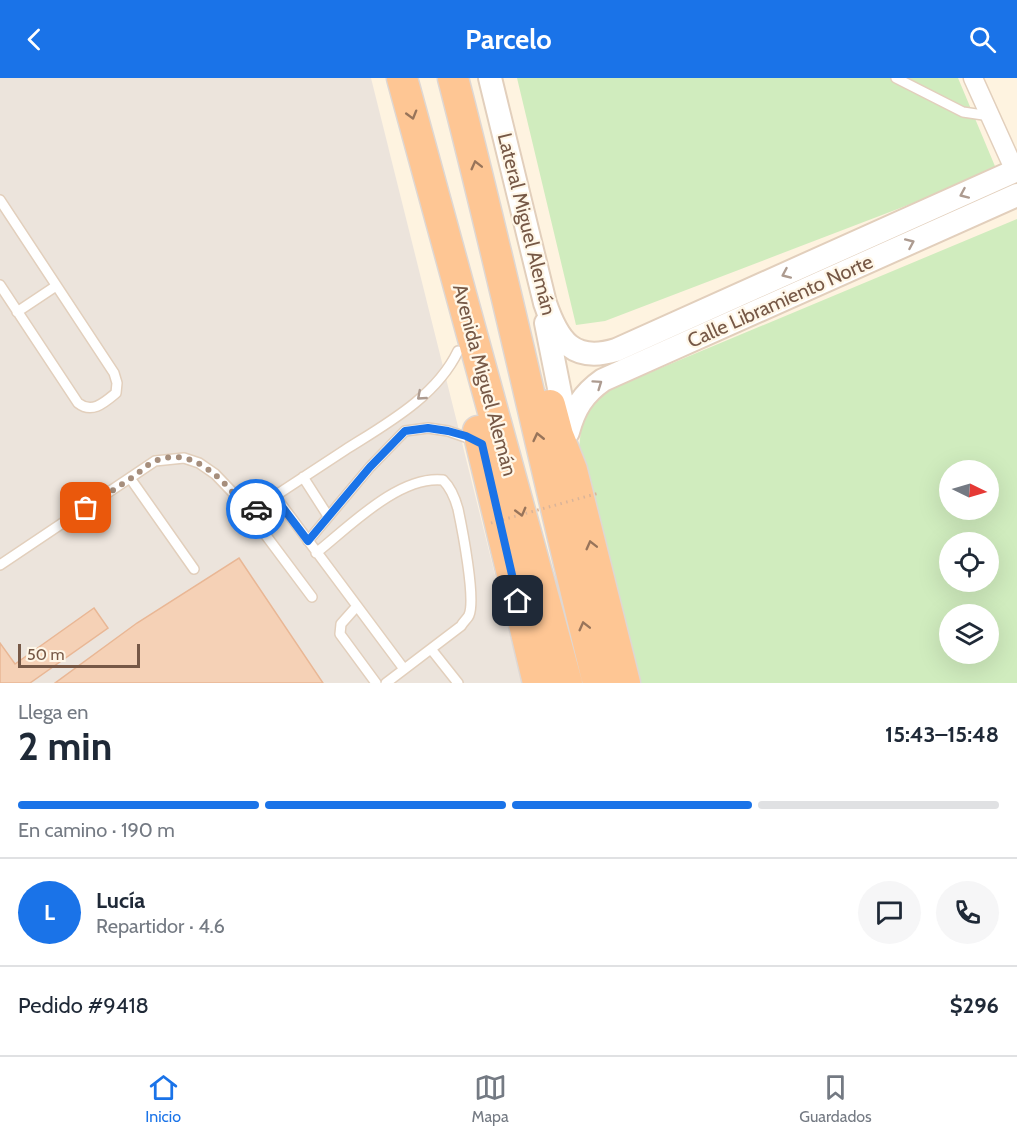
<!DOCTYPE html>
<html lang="es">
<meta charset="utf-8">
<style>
body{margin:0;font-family:Cabin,sans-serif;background:#f6f6f7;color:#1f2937;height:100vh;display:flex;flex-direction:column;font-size:22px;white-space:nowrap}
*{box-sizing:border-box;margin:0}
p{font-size:20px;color:#747a83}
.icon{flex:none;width:33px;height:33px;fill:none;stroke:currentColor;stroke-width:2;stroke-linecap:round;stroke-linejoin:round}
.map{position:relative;height:605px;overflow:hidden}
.drawer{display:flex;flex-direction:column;background:#fff;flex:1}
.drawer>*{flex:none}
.needle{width:39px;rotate:95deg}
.fabs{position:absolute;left:939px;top:382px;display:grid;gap:12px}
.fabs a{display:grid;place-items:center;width:60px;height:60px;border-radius:50%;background:#fff;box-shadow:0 6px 24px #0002;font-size:30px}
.scale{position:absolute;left:18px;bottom:15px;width:122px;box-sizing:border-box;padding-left:6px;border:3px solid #765846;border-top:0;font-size:16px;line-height:21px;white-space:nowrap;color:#765846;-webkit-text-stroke:4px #fff7e8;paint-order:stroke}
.pin{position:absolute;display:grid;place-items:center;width:51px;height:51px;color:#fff;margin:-26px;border-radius:12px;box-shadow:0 3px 9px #0006}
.courier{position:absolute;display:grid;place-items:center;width:60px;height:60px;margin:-30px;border:4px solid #1a73e8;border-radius:50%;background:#fff;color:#222;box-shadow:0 2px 8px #0007}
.head em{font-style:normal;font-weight:800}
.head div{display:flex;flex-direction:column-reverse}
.head{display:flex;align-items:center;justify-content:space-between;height:102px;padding:0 18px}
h1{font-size:39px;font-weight:800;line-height:45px}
.bar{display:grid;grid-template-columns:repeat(4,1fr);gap:9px 6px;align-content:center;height:72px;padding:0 18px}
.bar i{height:8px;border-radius:4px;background:#e0e1e3}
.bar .on{background:#1a73e8}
.bar p{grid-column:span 4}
.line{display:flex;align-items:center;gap:15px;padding:0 18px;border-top:2px solid #e0e1e3}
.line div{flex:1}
.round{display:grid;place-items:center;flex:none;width:63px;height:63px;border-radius:32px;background:#f6f6f7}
header{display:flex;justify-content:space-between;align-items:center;height:78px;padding:0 18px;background:#1a73e8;color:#fff;font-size:27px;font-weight:800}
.menu{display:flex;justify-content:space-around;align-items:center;height:84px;border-top:2px solid #e0e1e3;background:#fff;font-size:16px;color:#747a83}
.menu a{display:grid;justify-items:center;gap:3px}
.menu .on{color:#1a73e8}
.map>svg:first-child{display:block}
</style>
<header><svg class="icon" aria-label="back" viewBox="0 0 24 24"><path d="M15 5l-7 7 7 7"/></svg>Parcelo<svg class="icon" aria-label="search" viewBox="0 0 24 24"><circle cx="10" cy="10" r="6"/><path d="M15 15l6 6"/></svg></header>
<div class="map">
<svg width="1017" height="605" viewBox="0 0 1017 605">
<rect width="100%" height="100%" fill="#fef3e0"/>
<path fill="#ece4dc" d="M0,0H371L522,605H0Z"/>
<path fill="#d0ecbe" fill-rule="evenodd" d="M517,0H958L997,93L605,243L576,247Z
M1017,141V605H636L579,371L582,341L601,315ZM950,393H988V432H950ZM950,465H988V504H950ZM950,537H988V576H950Z"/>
<path fill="#f5d1b6" stroke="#e9b795" stroke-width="1.5" d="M239,480L323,605H55L137,545Z
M94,530L108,550L30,605H0V565L15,586Z"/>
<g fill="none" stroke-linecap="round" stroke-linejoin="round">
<g stroke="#e2cfbc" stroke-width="12">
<path id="service" d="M896,0L963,34L990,38
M0,122L114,295L117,305L116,315C104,325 92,336 78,325L0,207
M17,234L56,208
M303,399L328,438
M130,400L194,491
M275,418L404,591
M249,435C281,414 313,393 345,372C386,346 436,319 458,273
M308,463L370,389L405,353L428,350L448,353L474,362
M316,475C349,449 399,397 443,402C451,410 455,420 458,431C462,450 476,521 469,537C468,540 463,544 461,548L386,605
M0,487L155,383L184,380L199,385L215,396L238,420L312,519
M357,528L341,546L340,556L376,605
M431,571L458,605"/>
</g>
<g stroke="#e2cfbc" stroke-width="21">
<path id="minor" d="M973,0L1015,93"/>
</g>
<g stroke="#e2cfbc" stroke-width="26">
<path id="tertiary" d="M490,0L545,225C558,263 573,285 616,272L1017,92
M546,245L566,345
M568,354C574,331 583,316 603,302L1017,117"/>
</g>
<g stroke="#ded7d3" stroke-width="33">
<path id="trunk" d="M402,0L567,605
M453,0C505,201 548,404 598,605
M550,327L558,357L572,392L625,605
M478,353L538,605"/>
</g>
<use href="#service" stroke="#fff" stroke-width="9"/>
<use href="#minor" stroke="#fff" stroke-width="18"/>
<use href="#tertiary" stroke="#fff" stroke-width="22"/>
<use href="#trunk" stroke="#fec694" stroke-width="30"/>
<path stroke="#dab499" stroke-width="3" stroke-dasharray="1.5 4.5" stroke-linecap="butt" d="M491,445L599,415"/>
</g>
<defs><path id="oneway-chevron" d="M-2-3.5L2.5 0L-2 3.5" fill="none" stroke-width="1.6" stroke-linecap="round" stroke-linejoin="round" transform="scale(1.5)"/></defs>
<g stroke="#98745a">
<use href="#oneway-chevron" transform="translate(412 37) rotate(74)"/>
<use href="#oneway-chevron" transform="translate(476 87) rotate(-104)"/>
<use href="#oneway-chevron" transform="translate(538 359) rotate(-103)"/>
<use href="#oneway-chevron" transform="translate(521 434) rotate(75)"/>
<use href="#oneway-chevron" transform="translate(591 467) rotate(-104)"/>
<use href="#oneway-chevron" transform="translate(584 548) rotate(-104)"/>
</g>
<g stroke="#ad9b90">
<use href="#oneway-chevron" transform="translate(964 116) rotate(156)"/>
<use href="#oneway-chevron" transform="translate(910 165) rotate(-24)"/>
<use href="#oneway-chevron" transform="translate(786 196) rotate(156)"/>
<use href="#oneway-chevron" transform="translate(598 306) rotate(-35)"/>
<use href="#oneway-chevron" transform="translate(421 318) rotate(139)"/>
</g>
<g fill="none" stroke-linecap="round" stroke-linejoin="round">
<path stroke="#a68e7c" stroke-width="6" stroke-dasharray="0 10.8" d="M86,430C103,419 119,408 136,397C142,392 148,386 155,383C195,366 228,407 249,435L256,431"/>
<path stroke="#1a73e8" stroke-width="8" d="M256,431L274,418L308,463L370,389L405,353L428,350L448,353L466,358L482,366L518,523"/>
</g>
<g text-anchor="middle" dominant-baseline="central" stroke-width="4.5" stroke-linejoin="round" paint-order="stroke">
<g font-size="20" fill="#765846" stroke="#fff7e8">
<text transform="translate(527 146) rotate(76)">Lateral Miguel Alemán</text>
<text transform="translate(780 223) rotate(-24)">Calle Libramiento Norte</text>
<text transform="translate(485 302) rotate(75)">Avenida Miguel Alemán</text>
</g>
</g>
</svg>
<div class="fabs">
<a><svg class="needle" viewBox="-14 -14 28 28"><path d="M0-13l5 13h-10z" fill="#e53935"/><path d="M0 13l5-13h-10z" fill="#747a83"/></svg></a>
<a><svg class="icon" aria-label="locate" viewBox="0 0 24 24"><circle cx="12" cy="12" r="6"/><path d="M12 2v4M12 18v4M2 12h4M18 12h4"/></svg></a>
<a><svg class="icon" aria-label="layers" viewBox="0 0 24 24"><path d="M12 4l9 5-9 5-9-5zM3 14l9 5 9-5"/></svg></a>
</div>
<div class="scale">50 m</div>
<div class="pin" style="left:86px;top:430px;background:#ea580c"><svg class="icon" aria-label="bag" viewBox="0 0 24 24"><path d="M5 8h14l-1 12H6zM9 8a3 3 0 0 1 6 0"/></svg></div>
<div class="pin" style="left:518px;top:523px;background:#1f2937"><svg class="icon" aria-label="home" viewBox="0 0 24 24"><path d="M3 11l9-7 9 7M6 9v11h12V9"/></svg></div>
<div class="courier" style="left:256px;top:431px"><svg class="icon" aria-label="car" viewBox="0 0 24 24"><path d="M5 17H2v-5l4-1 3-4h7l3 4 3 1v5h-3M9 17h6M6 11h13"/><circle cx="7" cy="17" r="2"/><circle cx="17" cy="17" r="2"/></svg></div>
</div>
<section class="drawer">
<div class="head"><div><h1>2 min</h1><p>Llega en</p></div><em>15:43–15:48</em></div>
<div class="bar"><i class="on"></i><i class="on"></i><i class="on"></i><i></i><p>En camino · 190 m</p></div>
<div class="line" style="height:108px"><b class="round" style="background:#1a73e8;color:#fff">L</b><div><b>Lucía</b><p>Repartidor · 4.6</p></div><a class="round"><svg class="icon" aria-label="chat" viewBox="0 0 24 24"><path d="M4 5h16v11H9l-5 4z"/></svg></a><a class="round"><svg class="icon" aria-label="phone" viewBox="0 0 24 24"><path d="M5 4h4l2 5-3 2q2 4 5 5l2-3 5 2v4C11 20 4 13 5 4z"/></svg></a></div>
<div class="line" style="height:78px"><div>Pedido #9418</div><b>$296</b></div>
</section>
<nav class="menu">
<a class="on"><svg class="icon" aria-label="home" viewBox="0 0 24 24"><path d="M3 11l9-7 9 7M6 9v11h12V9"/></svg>Inicio</a>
<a><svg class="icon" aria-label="map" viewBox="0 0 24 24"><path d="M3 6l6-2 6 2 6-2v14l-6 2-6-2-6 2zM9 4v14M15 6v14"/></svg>Mapa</a>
<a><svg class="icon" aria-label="saved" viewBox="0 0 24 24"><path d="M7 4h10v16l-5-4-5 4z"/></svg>Guardados</a>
</nav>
